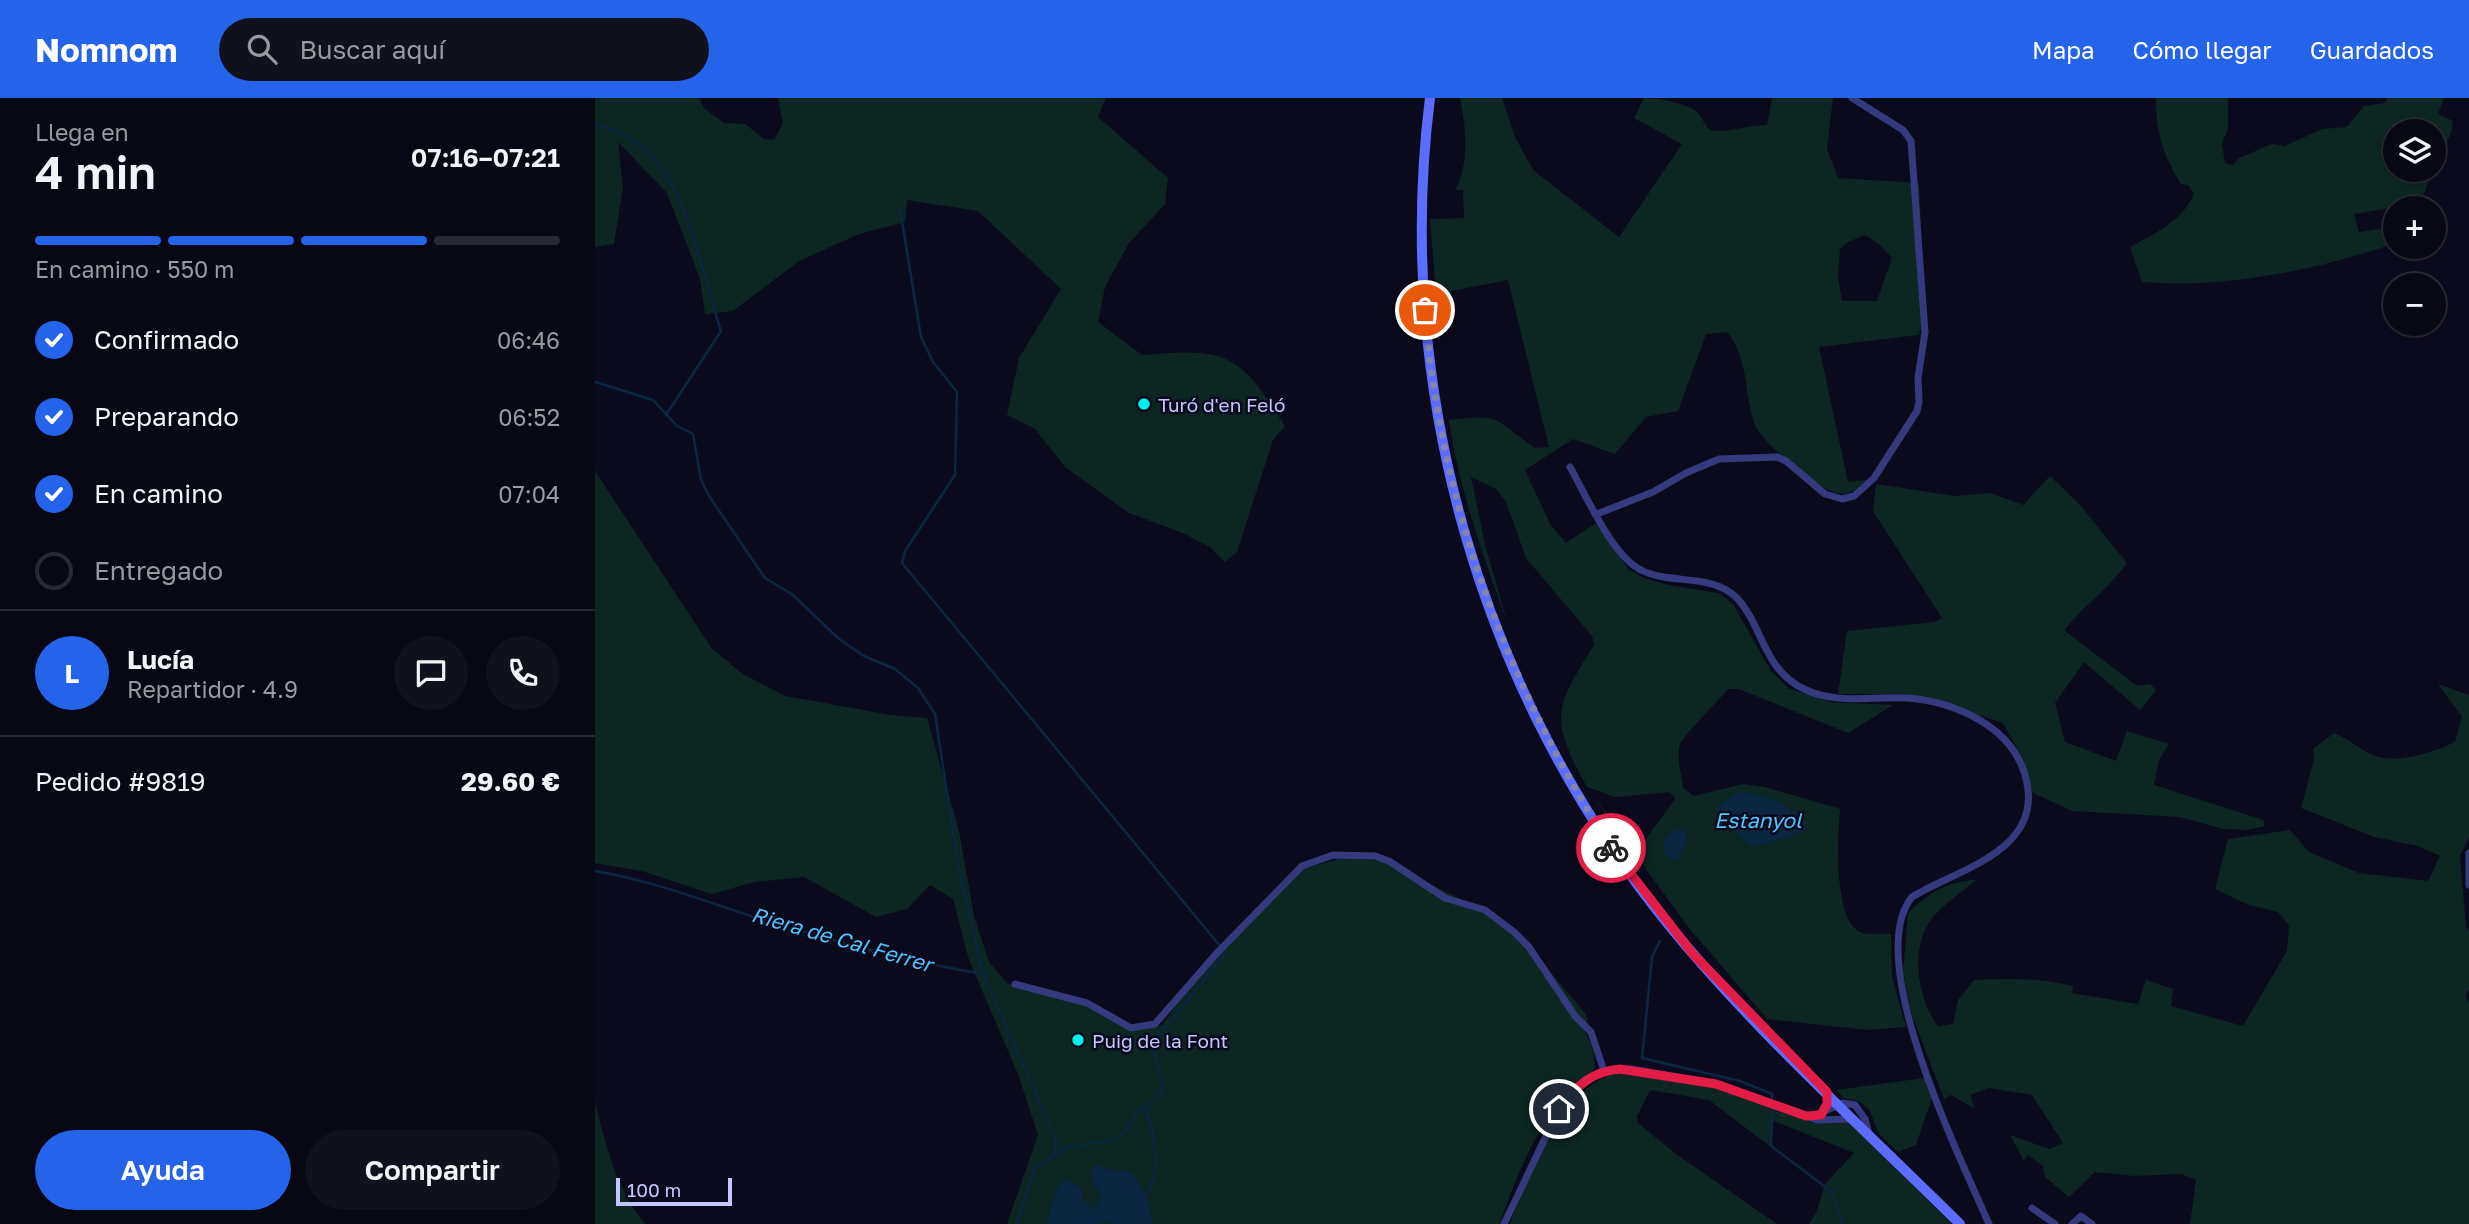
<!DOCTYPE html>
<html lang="es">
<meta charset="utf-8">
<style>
body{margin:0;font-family:"Golos Text",sans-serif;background:#11111e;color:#f1f3f6;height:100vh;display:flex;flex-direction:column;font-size:26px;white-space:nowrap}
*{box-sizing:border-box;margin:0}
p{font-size:23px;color:#989aa0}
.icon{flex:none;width:38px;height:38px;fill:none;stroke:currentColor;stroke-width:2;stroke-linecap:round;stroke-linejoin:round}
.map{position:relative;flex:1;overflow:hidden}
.details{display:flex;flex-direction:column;background:#080815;width:595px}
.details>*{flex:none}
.buttons{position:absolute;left:1788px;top:21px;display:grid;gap:14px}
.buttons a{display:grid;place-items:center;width:63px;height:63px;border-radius:50%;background:#080815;box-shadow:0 2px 5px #0004,0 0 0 2px #292934;font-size:35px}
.scale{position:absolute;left:21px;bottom:18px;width:116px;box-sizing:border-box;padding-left:7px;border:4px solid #c5c6ff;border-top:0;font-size:19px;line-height:24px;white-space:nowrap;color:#c5c6ff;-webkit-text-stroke:5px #0b0a1c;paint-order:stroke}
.pin{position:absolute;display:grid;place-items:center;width:60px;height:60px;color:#fff;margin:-30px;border:4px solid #fff;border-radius:50%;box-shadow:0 2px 7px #0007}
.courier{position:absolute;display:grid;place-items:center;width:70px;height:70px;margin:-35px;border:5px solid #e11d48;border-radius:50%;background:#fff;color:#222;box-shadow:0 2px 9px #0007}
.overview em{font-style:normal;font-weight:600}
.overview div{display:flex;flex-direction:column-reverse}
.overview{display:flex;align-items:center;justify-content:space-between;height:119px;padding:0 35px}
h1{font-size:46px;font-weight:600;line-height:52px}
.bar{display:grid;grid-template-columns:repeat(4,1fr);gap:10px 7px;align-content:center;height:84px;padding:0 35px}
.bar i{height:9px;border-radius:5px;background:#292934}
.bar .on{background:#2563eb}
.bar p{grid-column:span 4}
.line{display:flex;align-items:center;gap:18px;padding:0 35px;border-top:2px solid #292934}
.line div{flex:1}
.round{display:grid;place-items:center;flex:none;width:74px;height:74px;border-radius:37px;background:#11111e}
ol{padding:0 35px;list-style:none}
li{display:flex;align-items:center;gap:21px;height:77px}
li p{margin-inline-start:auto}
li .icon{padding:7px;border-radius:50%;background:#2563eb;color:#fff;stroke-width:4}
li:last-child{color:#989aa0}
li i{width:38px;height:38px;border:4px solid #292934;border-radius:50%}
.cta{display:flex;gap:14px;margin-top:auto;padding:14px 35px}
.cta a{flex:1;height:80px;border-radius:42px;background:#2563eb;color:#fff;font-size:28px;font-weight:600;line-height:80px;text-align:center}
.cta a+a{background:#11111e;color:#f1f3f6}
header{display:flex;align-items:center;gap:42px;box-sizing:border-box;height:98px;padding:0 35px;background:#2563eb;color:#fff}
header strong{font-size:33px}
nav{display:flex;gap:38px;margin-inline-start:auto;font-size:24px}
.search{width:490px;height:63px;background:#11111e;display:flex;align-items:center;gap:18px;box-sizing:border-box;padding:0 24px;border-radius:38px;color:#989aa0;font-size:26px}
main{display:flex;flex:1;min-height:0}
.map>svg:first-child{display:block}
</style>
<header>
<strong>Nomnom</strong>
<div class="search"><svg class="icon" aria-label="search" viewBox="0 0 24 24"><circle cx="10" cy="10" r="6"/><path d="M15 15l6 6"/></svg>Buscar aquí</div>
<nav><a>Mapa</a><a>Cómo llegar</a><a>Guardados</a></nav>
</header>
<main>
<section class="details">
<div class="overview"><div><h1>4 min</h1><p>Llega en</p></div><em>07:16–07:21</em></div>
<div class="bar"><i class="on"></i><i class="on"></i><i class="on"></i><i></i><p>En camino · 550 m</p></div>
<ol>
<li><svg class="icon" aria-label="check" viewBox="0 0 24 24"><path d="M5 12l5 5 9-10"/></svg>Confirmado<p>06:46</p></li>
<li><svg class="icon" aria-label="check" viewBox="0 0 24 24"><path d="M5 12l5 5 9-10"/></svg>Preparando<p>06:52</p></li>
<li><svg class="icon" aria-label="check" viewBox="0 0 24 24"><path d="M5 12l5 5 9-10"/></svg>En camino<p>07:04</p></li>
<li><i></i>Entregado</li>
</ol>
<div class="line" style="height:126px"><b class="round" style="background:#2563eb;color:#fff">L</b><div><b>Lucía</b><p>Repartidor · 4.9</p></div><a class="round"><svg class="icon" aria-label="chat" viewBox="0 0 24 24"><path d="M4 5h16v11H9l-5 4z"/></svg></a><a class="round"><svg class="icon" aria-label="phone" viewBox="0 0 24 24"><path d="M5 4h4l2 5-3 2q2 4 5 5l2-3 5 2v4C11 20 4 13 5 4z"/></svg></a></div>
<div class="line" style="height:91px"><div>Pedido #9819</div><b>29.60 €</b></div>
<div class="cta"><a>Ayuda</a><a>Compartir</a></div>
</section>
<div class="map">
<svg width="1874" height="1126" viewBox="0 0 1874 1126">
<rect width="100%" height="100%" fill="#0b0a1c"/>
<path fill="#0d2622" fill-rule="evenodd" d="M0,0H104L109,10L129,25L150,26L169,41L179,42L188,25L183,0H511L503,19L573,80L570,106L534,145L510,189L503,224L547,257C633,249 645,256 690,328L678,342L642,454L630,464L615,449L588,435L534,415L470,369L440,331L412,317L424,260L466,191L383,113L312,102L310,124L264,136L204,163L138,213L110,216L105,181L72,95L23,44L28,89L19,146L0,149Z
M865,0H907L920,39L938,72L1024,139L1087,46L1039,20L1049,0C1062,0 1092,5 1102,14C1107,19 1109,26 1115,32C1134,35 1152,27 1172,27L1177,0H1238L1232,51L1243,80L1324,85L1330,224L1323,237L1224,249L1253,384L1271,382C1265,388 1258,395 1248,396C1229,398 1167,345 1160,327C1149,297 1154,260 1132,234L1111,236L1083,313L1051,319L1020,356L978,341L930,372L955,426L971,445L1001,425L1033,471L1049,480L1073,487L1123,495L1138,506L1176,573L1193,590L1235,604L1298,607L1253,635L1144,591H1133C1125,601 1087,639 1085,646C1081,658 1087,678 1088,690L1099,698L1148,686L1170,689L1245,711C1243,737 1237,827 1268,835C1276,837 1287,835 1296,836L1297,879L1311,929L1273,932L1172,921L1094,830L996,696L1042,753L1080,701L1075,694L1020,699L992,689C954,620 959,611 999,547L997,538L931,460L911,404L901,391L876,379L890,447L913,527C889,459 864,393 854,322C909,315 899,322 940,350L954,349L913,182L841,196L835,121L869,120L868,92H860C875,66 871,29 865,0ZM1270,137L1284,146L1297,160L1282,203H1247L1243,178L1245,151L1253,144Z
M1561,0H1633V30L1627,46L1630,65L1638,67L1644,60L1677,46L1690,48L1727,31L1752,29L1769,8L1790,5L1792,0H1849L1843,16L1858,23L1856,35L1839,70V33H1801V72H1838L1825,105L1759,116L1764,134L1801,129V145C1720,172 1633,191 1547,184L1535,149C1561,135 1587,123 1599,96L1593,87L1586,86C1569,60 1560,31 1561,0Z
M0,373L117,551L148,576L190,598L296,617L332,620L364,733L379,818L394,864L412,885L503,912L543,931L567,927L598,884L708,771L747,760L789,763L897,817L927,841L990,915L993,922L988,930C996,943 1001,956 999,972C953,1000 921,1076 905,1126H412L443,1037L423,976L374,862L358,801L335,787L312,811L281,819L209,779L159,784L117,796L50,774L0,765Z
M1455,378L1485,407L1532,465C1513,491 1489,508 1469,532L1542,588L1555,586L1561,592L1545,612L1489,564L1460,605L1470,644L1521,663L1532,633L1574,646L1564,662L1559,687L1668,722L1670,728L1651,732L1628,731L1585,719L1477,713L1438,695L1428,661L1408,625L1331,600L1309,596H1243L1252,533L1340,524L1347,520L1278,413L1281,386L1360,398L1395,395L1428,407Z
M1843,586L1874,597V739L1865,758L1871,829L1874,833V891L1871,898L1874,906V1126H1595L1601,1082L1586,1076L1539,1078L1500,1074L1474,1099L1450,1079L1448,1068L1433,1057L1429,1063L1415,1037L1454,1051L1468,1045L1437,997L1394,990L1375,997L1380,1011L1356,997L1349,1001L1317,917L1308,874L1313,815C1333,795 1353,783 1381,782C1367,794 1350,805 1338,819C1314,848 1322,900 1343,928L1358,926L1363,902L1379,882C1413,880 1445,880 1478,888L1477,895L1543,906L1551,882L1578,891L1576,908L1648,928L1692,853L1694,828L1683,814L1654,807L1620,791L1633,741L1695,732L1714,754L1764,775L1833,783L1845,758L1823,748L1779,739L1706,710L1719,661L1718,651L1739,635C1754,641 1764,651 1778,657C1801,667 1839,654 1860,644L1867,619Z
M1021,975L1118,989L1219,1025L1254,1024L1357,1126H1214L1222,1113L1230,1086L1259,1055L1179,1023L1176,1049L1114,1002L1055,992L1042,1018L1043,1025L1081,1056L1182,1126H915C930,1080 971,986 1021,975Z
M1329,980L1337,1000L1321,1047L1303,1054L1284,1036L1274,1011L1265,1004L1249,1000L1241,992Z
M0,1004C11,1048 21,1090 50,1126H0Z"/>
<path fill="#0a2641" d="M1141,695C1167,693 1193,706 1211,725L1210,733L1163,748L1155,747L1122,717V710Z
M1081,731H1089L1092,742L1082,762H1075L1068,753L1071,740Z
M503,1066L510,1071L536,1074L553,1102L557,1126H520L509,1122L505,1126H451L462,1091L471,1080L486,1091L489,1102L498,1111L504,1105L506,1094L499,1087L496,1072Z"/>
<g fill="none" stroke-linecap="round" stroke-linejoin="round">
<path stroke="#0a2641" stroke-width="2.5" d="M0,27C89,42 102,162 126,233L71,317
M305,111L326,239L338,264L362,294L360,377L310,453L307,465L631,855L557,946L568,989L565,996L553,1008L542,1014L529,1035L517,1042L470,1050L440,1071L422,1126
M0,284L58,302L82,328L98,336L106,382L114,398L170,480L198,497L244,541L269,558L300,571L323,590L340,616L363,767L388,876
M0,773C60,783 117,806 175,824C245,845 316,864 388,876L461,1041L460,1056
M1065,843L1057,859L1047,960L1145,983L1177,996L1176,1048L1237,1094L1248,1126
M550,1010C560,1035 567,1074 551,1098"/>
<path stroke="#343a7d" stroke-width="7" d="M975,369C991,397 1017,458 1046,472C1075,487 1116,475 1141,499C1168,527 1168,572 1209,591C1241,607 1279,598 1313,600C1360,604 1416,628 1430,677C1452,752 1365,770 1317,799C1267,861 1365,1059 1394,1126
M1002,416L1058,394L1091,375L1124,361L1182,359L1191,363L1230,396L1247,401L1259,398L1279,380L1322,313L1324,304L1323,280L1330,234L1316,43L1308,32L1257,0
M1874,755V787
M420,886L492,905L536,930L560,926L621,856L707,768L738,757L780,758L794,763L850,800L890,812L919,834L934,849L980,918L996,934L1009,973
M1218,1018L1248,1005L1260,1007L1270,1021L1274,1036
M1437,1110L1460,1126
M909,1126L964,1011L990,982L1009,973L1036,971L1121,986L1222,1022L1256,1021
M1477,1126L1486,1118L1497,1126"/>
<path stroke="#5c6cff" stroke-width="10" d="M835,0C798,292 887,598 1073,826C1161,934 1266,1028 1365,1126"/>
</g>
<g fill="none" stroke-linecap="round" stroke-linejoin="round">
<path stroke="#8484b0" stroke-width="7" stroke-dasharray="0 12.6" d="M830,212C845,406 912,587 1016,750"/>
<path stroke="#e11d48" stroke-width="9" d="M964,1011C980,989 997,973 1025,971L1121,986L1211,1018L1226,1017L1232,1006V994L1098,856L1016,750"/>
</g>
<g fill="#00f0eb" stroke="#0b0a1c" stroke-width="2.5">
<circle cx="549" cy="306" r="7"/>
<circle cx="483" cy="942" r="7"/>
</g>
<g text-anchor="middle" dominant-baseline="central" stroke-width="5" stroke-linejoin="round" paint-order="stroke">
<g font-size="19" fill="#c5c6ff" stroke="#0b0a1c" text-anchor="start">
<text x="563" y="306">Turó d'en Feló</text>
<text x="497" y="942">Puig de la Font</text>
</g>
<g font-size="21" font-style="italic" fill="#53c4ff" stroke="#0b0a1c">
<text x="1163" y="722">Estanyol</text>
<text transform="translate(247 841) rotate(16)">Riera de Cal Ferrer</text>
</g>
</g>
</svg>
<div class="buttons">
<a><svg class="icon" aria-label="layers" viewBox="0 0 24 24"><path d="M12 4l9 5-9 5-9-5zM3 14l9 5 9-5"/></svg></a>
<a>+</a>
<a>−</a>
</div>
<div class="scale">100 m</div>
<div class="pin" style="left:830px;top:212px;background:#ea580c"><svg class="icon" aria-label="bag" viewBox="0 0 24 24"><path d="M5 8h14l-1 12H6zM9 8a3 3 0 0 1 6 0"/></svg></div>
<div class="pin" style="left:964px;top:1011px;background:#1f2937"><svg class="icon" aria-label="home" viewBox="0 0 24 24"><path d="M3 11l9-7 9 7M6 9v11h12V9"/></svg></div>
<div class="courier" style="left:1016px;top:750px"><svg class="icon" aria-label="bike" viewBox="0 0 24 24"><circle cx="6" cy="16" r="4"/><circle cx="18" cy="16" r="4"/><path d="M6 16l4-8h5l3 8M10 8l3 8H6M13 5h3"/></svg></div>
</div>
</main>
